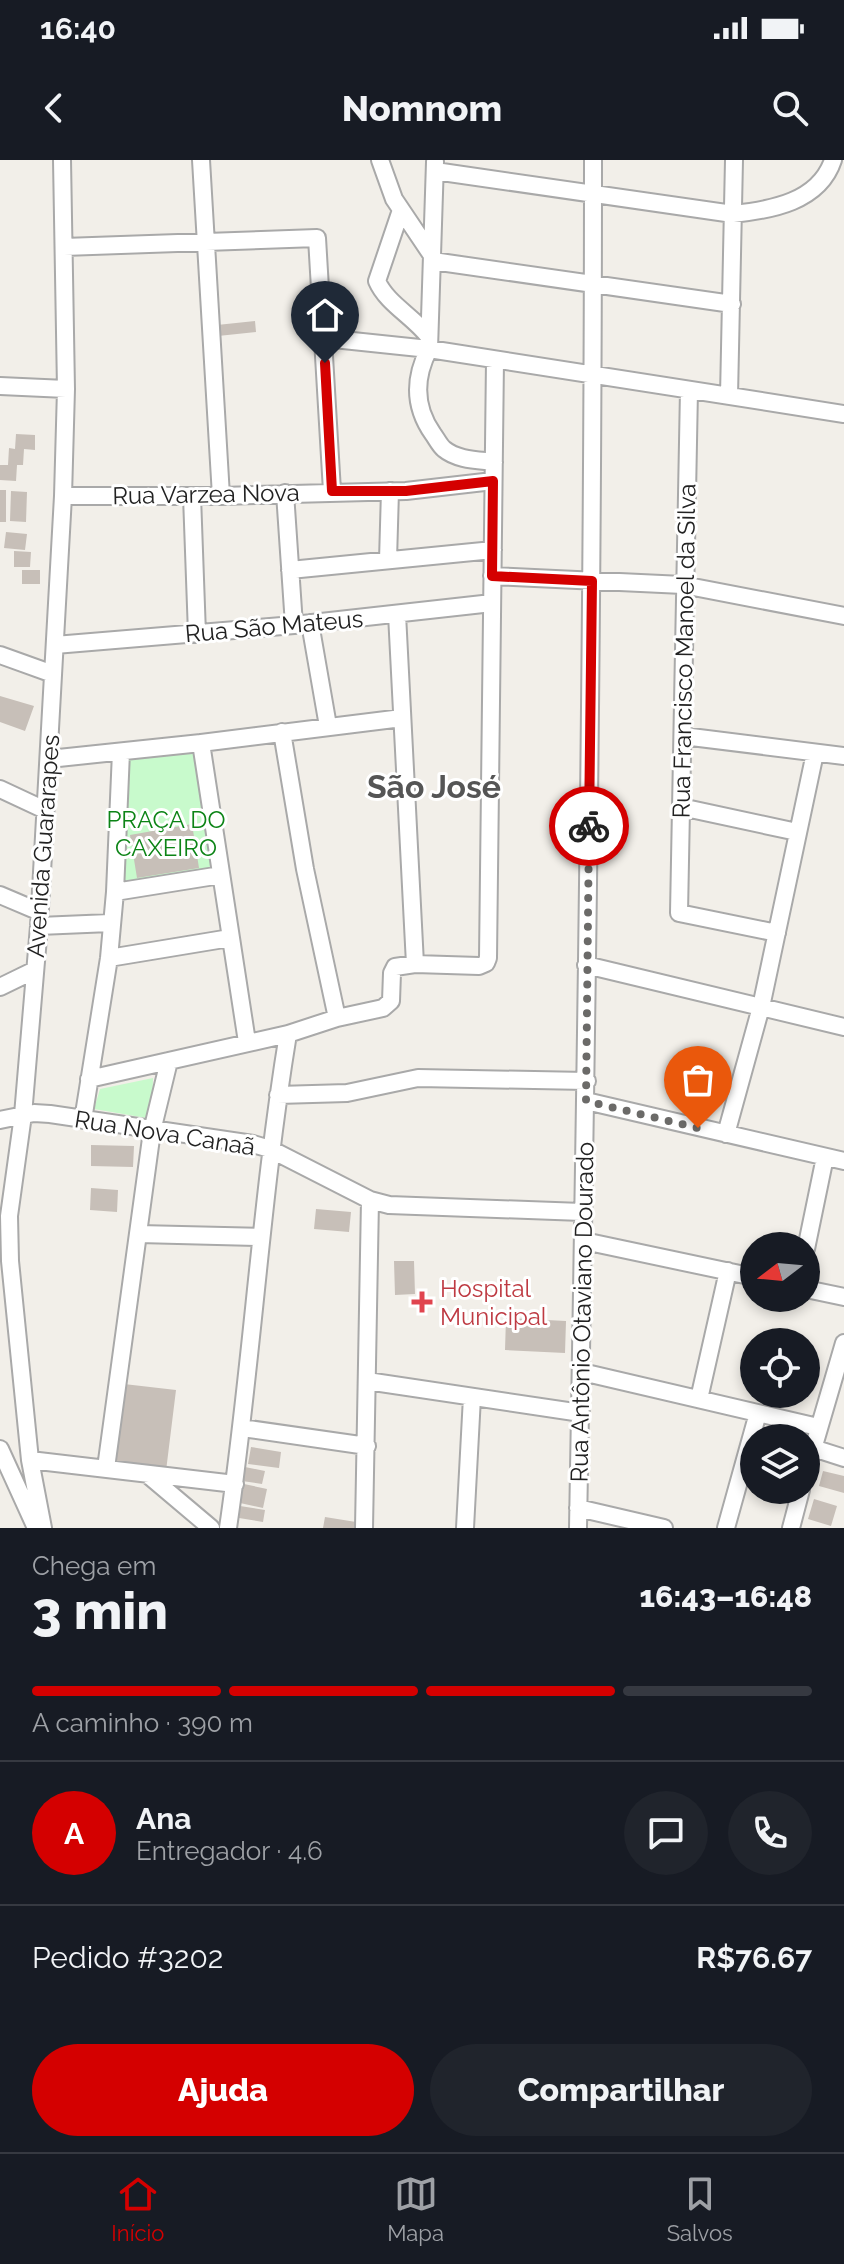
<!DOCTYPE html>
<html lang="pt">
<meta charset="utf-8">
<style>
body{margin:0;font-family:Raleway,sans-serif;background:#20242c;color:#f1f3f6;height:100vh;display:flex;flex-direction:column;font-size:30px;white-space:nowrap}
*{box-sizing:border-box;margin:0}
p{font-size:26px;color:#9ea1a6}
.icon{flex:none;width:44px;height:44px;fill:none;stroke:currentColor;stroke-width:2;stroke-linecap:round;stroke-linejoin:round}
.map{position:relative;height:1368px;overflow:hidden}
.details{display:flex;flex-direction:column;background:#171b24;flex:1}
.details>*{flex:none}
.needle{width:52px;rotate:254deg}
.controls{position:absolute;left:740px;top:1072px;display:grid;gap:16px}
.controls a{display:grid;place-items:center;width:80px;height:80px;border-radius:50%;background:#171b24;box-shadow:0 4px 12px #0003;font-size:40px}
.pin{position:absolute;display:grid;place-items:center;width:68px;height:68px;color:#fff;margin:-82px -34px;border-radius:50% 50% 50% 0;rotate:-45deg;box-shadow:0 0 8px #0007}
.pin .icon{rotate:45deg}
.courier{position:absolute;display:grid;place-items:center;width:80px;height:80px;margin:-40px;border:6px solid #d40000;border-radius:50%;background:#fff;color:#222;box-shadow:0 2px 10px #0007}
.head em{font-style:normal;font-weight:800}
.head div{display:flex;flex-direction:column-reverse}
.head{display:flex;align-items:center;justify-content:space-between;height:136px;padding:0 32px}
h1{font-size:52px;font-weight:800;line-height:60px}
.bar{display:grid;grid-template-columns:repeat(4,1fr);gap:12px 8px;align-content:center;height:96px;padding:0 32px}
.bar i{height:10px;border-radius:6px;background:#363941}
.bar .current{background:#d40000}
.bar p{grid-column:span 4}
.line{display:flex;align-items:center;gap:20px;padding:0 32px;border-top:2px solid #363941}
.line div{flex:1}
.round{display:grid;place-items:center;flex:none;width:84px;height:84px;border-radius:42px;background:#20242c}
.cta{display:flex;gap:16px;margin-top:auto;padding:16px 32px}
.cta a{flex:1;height:92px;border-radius:48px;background:#d40000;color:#fff;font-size:32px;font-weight:800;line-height:92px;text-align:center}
.cta a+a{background:#20242c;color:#f1f3f6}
.status{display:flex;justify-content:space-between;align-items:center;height:56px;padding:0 40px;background:#171b24;direction:ltr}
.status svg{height:22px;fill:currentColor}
header{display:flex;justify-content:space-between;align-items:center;height:104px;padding:0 32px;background:#171b24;font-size:36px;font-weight:800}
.tabs{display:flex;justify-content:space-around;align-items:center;height:112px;border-top:2px solid #363941;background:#171b24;font-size:22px;color:#9ea1a6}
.tabs a{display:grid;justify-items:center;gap:4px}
.tabs .current{color:#d40000}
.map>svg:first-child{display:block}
</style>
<div class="status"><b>16:40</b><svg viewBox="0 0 49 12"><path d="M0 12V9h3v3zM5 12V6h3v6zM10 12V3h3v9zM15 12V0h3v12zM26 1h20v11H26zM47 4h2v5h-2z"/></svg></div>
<header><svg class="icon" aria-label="back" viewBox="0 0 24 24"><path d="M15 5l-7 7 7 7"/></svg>Nomnom<svg class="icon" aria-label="search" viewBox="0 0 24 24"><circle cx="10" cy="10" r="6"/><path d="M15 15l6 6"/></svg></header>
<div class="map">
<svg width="844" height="1368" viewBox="0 0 844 1368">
<rect width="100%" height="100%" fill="#f2efe9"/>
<path fill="#c8facc" d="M199,585L217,714L118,729L123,595Z
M153,918L152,959L94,949L100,929Z"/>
<path fill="#c7bfb8" d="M255,161L256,172L218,176L217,165Z
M16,274L35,275V290L24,289L23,305H17L16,321L0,320V305H8L9,288L15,289Z
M0,330H6V362H0Z
M11,331L27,332L26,362L10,361Z
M6,372L27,374L25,390L4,388Z
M14,391L31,392L30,407H14Z
M22,410H40V424H22Z
M0,536L34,546L25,571L0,562Z
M192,664L199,708L137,718L130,675Z
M91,985L134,986L133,1007L91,1006Z
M91,1028L118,1030L117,1052L90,1050Z
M316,1049L351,1052L349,1072L314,1069Z
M394,1101H414L415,1134L395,1135Z
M506,1158L566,1161L565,1193L505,1190Z
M124,1224L176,1230L166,1311L115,1305Z
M251,1287L281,1292L279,1308L248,1304Z
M245,1307L265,1311L262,1324L242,1321Z
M823,1311L844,1316V1333L819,1326Z
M244,1324L267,1329L263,1348L240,1343Z
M814,1339L837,1346L831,1366L808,1359Z
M240,1346L265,1350L263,1362L239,1358Z
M325,1357L356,1362L355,1368H323Z"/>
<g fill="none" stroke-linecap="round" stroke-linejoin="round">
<g stroke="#a9a9a9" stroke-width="20">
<path id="minor" d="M201,0L221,336
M380,0L394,39L433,97
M435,2L429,189C414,218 414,247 433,274C436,278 440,286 444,289C457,300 478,300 494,302
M435,11L733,54C771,50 819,42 833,0
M401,50L377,121C387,144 413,156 429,177
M64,87L317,78L332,331
M433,101L732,144
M324,178L429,189L844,254
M0,226L66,229
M689,230L679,753L777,773
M729,236L734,0
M285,333L294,465
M63,336H221L406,331L493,321
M192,336L197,474
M388,400L390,331
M290,410L493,390
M492,416L683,425L844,456
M310,463L328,566
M55,485L294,465L492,443
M0,495L53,514
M282,572L305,709L337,858
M683,576L844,596
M201,583L247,882
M49,599L201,583L402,558
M0,629L45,650
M681,647L797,672
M115,732L221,715
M0,735L40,752
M39,766L110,763
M109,798L230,778
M415,804L479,806L486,803L488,798L495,200
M586,805L844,867
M0,827L35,810
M89,919L288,874L337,858L383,848L391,841L392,813L395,807L415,804L397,454
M278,935L347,933L418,918L587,921
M586,941L844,1001
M0,960L34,953L50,954L253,984L270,989L370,1040L389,1045L582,1052
M83,960L109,798L115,732L121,592
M726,974L761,847L815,593
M139,1074L261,1077
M584,1081L754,1117
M806,1089L825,997
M806,1129L844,1137
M582,1212L818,1267
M367,1221L581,1253
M699,1239L728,1111
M242,1268L367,1286
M813,1288L844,1298
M0,1289L36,1368
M30,1300L235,1324
M106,1308L152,971L169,901
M806,1313L844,1183
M147,1314L211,1368
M578,1348L664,1368
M43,1368L30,1300L10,1101L9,1056L23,955L39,766L63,336L66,229L62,0
M228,1368C252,1204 261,1038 288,874
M364,1368L370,1040
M465,1368L472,1237
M578,1368C586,912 593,456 593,0
M726,1368L758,1253
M791,1368L801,1330"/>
</g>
<use href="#minor" stroke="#fff" stroke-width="16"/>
</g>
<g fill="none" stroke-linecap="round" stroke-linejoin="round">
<path stroke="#6b6a68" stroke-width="8" stroke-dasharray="0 14.4" d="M589,666L586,941L698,968"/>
<path stroke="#d40000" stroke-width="10" d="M325,203L332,331H406L493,321L492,416L592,421L589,666"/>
</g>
<path fill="#e0444e" stroke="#fff" stroke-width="3" d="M418 1130h8v8h8v8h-8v8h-8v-8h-8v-8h8z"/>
<g text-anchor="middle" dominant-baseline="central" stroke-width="6" stroke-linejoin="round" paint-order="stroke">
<g font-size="24" fill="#222" stroke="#fff">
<text transform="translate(206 334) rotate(-1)">Rua Varzea Nova</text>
<text transform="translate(274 466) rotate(-5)">Rua São Mateus</text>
<text transform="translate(684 491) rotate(-89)">Rua Francisco Manoel da Silva</text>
<text transform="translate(43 686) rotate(-86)">Avenida Guararapes</text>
<text transform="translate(165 973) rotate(9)">Rua Nova Canaã</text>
<text transform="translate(582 1152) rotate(-89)">Rua Antônio Otaviano Dourado</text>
</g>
<g font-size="24" fill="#0c8416" stroke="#fff">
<text x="166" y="659">PRAÇA DO<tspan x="166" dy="28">CAXEIRO</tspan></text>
</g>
<g font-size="24" fill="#be3a42" stroke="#fff" text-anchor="start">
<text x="440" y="1128">Hospital<tspan x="440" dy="28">Municipal</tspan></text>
</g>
<g font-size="32" font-weight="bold" fill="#555" stroke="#fff">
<text x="434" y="626">São José</text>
</g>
</g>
</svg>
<div class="controls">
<a><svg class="needle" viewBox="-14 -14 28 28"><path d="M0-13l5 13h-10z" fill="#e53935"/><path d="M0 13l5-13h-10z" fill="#9ea1a6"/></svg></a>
<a><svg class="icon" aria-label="locate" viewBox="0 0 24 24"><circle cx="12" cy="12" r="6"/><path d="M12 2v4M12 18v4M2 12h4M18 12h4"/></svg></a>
<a><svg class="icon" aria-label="layers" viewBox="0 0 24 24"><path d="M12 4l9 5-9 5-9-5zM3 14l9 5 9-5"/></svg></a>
</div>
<div class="pin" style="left:698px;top:968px;background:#ea580c"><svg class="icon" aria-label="bag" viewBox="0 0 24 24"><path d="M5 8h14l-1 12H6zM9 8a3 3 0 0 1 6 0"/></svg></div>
<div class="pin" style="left:325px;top:203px;background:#1f2937"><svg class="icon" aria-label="home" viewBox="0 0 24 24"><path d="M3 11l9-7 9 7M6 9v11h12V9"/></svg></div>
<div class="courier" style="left:589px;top:666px"><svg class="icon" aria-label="bike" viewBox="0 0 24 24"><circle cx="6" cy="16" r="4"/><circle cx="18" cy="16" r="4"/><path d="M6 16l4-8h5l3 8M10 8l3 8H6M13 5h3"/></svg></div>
</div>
<section class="details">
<div class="head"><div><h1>3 min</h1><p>Chega em</p></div><em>16:43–16:48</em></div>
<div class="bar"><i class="current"></i><i class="current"></i><i class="current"></i><i></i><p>A caminho · 390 m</p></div>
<div class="line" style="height:144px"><b class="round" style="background:#d40000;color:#fff">A</b><div><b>Ana</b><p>Entregador · 4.6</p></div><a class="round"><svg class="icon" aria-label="chat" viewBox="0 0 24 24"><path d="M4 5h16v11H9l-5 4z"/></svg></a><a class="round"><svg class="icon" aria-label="phone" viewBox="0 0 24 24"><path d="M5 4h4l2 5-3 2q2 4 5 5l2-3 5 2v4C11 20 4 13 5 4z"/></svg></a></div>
<div class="line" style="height:104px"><div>Pedido #3202</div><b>R$76.67</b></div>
<div class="cta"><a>Ajuda</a><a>Compartilhar</a></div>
</section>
<nav class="tabs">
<a class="current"><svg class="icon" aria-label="home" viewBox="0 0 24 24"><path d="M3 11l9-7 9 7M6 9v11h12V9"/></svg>Início</a>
<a><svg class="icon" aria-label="map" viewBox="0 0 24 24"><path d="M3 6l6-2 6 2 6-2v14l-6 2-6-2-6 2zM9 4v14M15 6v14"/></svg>Mapa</a>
<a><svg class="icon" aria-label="saved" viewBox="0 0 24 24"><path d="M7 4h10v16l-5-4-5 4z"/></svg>Salvos</a>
</nav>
